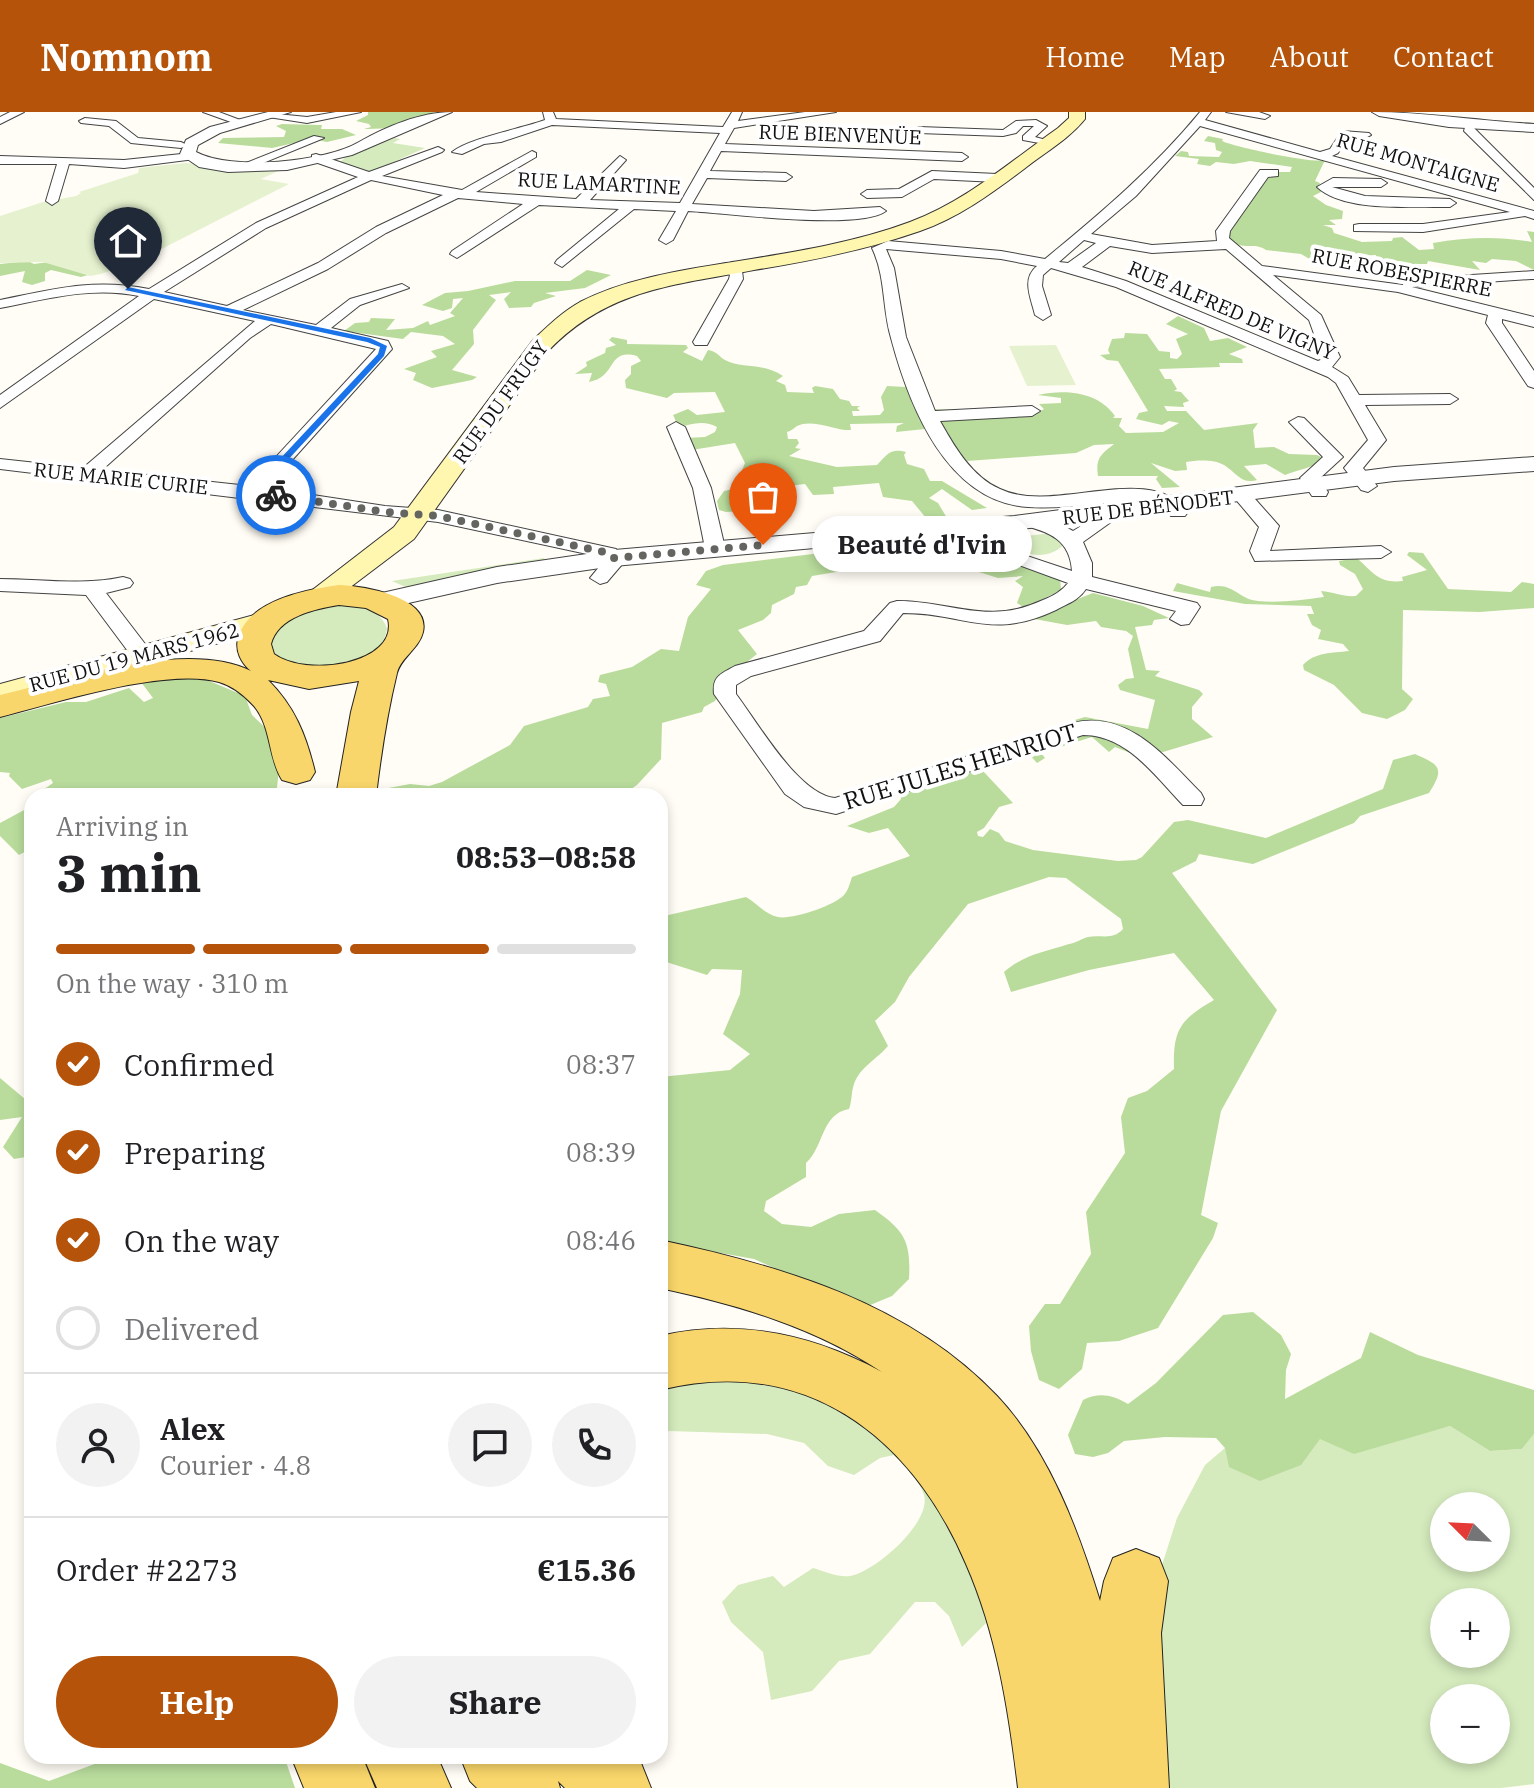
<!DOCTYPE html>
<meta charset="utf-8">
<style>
body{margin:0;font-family:"IBM Plex Serif",serif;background:#f2f2f2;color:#202124;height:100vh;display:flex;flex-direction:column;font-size:30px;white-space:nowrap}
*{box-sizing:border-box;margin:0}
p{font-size:26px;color:#757577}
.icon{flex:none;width:44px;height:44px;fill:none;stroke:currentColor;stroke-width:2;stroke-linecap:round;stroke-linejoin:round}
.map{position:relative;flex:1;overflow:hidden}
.details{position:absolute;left:24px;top:676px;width:644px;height:976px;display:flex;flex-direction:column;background:#fff;border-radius:24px;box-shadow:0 4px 12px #0003}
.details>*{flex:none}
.needle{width:52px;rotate:294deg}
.controls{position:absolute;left:1430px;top:1380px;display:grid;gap:16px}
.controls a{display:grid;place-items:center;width:80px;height:80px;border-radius:50%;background:#fff;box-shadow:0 4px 12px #0003;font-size:40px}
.pin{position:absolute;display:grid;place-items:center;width:68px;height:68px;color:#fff;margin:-82px -34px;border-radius:50% 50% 50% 0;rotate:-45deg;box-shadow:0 0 8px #0007}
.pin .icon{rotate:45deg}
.courier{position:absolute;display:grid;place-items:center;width:80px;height:80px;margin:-40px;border:6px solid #1a73e8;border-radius:50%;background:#fff;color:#222;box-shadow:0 2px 10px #0007}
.bubble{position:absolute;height:56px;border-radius:28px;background:#fff;box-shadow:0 4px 12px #0003;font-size:26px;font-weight:800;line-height:56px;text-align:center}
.summary em{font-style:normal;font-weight:800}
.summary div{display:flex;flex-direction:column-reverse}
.summary{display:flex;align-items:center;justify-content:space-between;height:136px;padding:0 32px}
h1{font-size:52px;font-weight:800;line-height:60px}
.bar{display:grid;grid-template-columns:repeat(4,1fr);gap:12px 8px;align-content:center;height:96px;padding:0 32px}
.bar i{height:10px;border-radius:6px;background:#e0e0e0}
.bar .active{background:#b45309}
.bar p{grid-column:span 4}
.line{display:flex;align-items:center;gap:20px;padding:0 32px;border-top:2px solid #e0e0e0}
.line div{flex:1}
.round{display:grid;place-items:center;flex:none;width:84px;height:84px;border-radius:42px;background:#f2f2f2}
ol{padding:0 32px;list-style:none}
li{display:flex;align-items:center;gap:24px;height:88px}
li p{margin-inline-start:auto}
li .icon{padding:8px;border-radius:50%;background:#b45309;color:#fff;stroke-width:4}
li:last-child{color:#757577}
li i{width:44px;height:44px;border:4px solid #e0e0e0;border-radius:50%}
.cta{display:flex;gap:16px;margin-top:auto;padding:16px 32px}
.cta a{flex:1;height:92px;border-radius:48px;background:#b45309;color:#fff;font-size:32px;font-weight:800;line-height:92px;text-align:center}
.cta a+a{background:#f2f2f2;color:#202124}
header{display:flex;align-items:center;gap:48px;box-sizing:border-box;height:112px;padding:0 40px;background:#b45309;color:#fff}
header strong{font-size:38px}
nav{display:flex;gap:44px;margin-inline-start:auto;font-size:28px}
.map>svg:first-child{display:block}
</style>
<header>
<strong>Nomnom</strong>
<nav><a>Home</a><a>Map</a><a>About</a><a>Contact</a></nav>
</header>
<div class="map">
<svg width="1534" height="1676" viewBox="0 0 1534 1676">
<rect width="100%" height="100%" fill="#fffdf5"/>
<path fill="#d5ebbd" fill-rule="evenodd" d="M395,26L400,27L393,31L425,36L369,61L339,51L347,44Z
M1053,421L1064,432C1051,447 1027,446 1014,433L1015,425Z
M544,446L545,448L410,477L392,469Z
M337,493C356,493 379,495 387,516C384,552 323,560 295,554C287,552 279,545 272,541C266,505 309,498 337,493Z
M774,1260L903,1334L955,1425L978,1480L986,1511L962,1535L949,1504L935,1490H915L870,1542L839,1549L812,1579L771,1588L763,1540L731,1510L722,1490L738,1473L773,1464L784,1475L813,1456C823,1459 840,1466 850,1464C875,1460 932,1410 924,1383C919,1367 905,1355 894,1343L880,1346L854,1363L828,1354L804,1331L767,1322L668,1319L660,1321V1273Z
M1450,1314L1490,1339L1522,1337L1534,1322V1672L1501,1676H1167L1156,1472L1177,1406L1205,1353L1225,1336L1320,1327L1419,1322ZM1444,1394H1496V1446H1444ZM1444,1490H1496V1542H1444ZM1444,1586H1496V1638H1444Z"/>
<path fill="#b9dc9c" d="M368,0H435L394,16L368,17H364L371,15L369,12L356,9L368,3Z
M282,12L318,13H322L321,17H342L356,23L327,30L312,27L272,36L218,31L223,26L284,25L286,19L276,14Z
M1208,24L1223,27L1222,29C1234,35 1315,52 1325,48L1315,69L1320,71L1318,75L1321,80L1313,84L1326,93L1343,99L1342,107L1329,108L1336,113H1323L1332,116L1334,121L1362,130L1392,129L1393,126L1402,125L1419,138L1434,137L1433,131C1468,125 1498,124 1532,130L1527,119L1534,120V158L1516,149L1492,147L1486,151L1472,149L1480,158L1428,149L1427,152H1378L1376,143L1351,144L1359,146L1358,150L1313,149L1301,142L1266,138C1253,129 1245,140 1227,127V120L1271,60H1290L1292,55L1250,49L1234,52L1216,50L1210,54L1197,52L1199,47L1175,44L1181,39L1188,40L1189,44L1219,45L1222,40L1216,38L1215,31L1204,29Z
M28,149L34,152L56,149L109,157L81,165L51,158L45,161V169L32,173L22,170L25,159L0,164V152Z
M587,158L611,163L585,176L545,181L556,184L534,191L531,195L509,196L504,187L511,180L489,183L496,188L473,218L474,232L452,258L477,265L472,268L432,276L413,268L416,261L404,257L437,245L431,239L455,232L443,224L411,220L403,227L344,219L355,211L369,210L371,206L395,207L386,218L413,216L428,209L430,213L455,204L450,201L463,186L453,187L452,196L443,199L422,193L445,181L468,179L515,169H570Z
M1178,204L1204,216L1210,229L1228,226L1247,235L1229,242L1242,247L1243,251H1219L1220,255L1159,257L1165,267H1171L1177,277L1174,279L1181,280L1189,289L1183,291L1184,295L1164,294L1167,299H1186L1204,318L1258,311L1253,318L1255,336L1274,335L1289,342L1317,343L1325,347C1312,356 1300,357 1285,363L1266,352L1244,354L1257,368C1241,373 1236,360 1224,353C1214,347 1197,348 1186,350L1187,358L1175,359L1151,351L1180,375L1162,376L1156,367L1158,364H1098C1095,345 1102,342 1114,332L1094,333L1076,341L967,349L959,343L932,297L1037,301L1044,297L1039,292L1061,291V286L1038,283C1066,277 1098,280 1115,304L1113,306H1122L1119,314L1126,321L1163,320L1179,311L1169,309L1162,313L1136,307L1139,301L1148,299L1118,249L1107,248L1100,243L1110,242L1108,238L1112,227L1124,226L1125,221L1147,222L1159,239L1170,240V246L1177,247L1182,242L1176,227L1188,222L1166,212Z
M612,225L627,228V232L686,233L688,236L683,240L702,249L708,238C718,240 718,244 725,248C742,257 762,250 783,264L776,269L785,273L787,280L814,281L812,276L815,274L833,277L840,287L849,289L852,294H860L857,296L860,299H852L853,304L880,303L884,298L881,285L887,274L906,275L925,317L896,320L897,314L904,311L850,312L851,318C836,319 812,306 797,314C794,316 791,319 787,320L788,327H797L799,331L795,336L801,337L789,344L837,355L877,353C887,343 890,336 906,340L904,343L907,352L924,357L930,369H942L987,396L972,398L942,377L929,386L938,391L947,406H926L912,389L883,385L879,371L833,375L834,382L813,383L805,372L780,375L785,386H780L764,372L754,374L755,380L746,383L759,398L726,400L719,398L717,389L724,379L743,375L738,368L745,351L735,331L679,340L674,337L685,326L705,325L715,320L717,315C706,308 690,311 679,316L673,303L688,297L697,303L725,300L715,280L674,281L667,286L626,276L625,268L631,262V254L641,249L637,244C606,236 618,265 589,270L592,261L575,262L587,254L586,250L605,241L606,236L616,233L609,228Z
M894,432H943L946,440C966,423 1034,457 1060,466L1061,478L1025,496L1017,491L1023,475L1015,469L1023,464L998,466L960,454L943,444L892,445L869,452L850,450L842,459L812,464L807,473L796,475L794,482L772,493L771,501L763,508L738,518L757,542L727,566L715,589L704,595L702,600L662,611L661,647L637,673L621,684H378V678L410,672L429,674L442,670L510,633L524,614L588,595L593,587L610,584L606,572L598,570L600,563L632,555L661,537L679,539L688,505L711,477L696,473L706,459L723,453Z
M1409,440L1423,441L1448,477L1511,480L1522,470L1534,472V496L1480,500L1403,498L1402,577L1413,587L1405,598L1387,607L1362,601L1334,573L1304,558L1303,553C1315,540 1332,541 1349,539L1343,532L1318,527L1321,518L1312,513L1307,502H1314L1311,494L1245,492L1173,479L1177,471L1210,480L1211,475C1233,470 1239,488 1258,489C1279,491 1303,488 1324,485L1321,479C1334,480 1343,485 1356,484L1363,477L1355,462L1340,453L1339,449L1357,446C1373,461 1380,472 1403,469L1402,465L1427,458L1407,443Z
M1093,481L1143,494L1169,506L1154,508L1152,513L1135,515L1146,558L1160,559L1155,564L1199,578L1203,582L1192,595V607L1213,625L1143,646L1115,635L1109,640L1092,625L1041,641L1045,646L1037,651L1027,640L1075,620L1068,610L1085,605L1148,617L1155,588L1120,578L1118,573L1126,567L1134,566L1128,537L1133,524L1126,519L1101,515L1096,509L1067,513L1029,506Z
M181,566L207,568L245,584L252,603L276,626L279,658L276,684H34L53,671L51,667L22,677L9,664L10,661L0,660V606L66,590H86L129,576L144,590L153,586L141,570Z
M1415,642C1440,653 1445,656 1429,681L1360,704L1354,711L1253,752L1199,742L1196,749L1172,761L1277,898L1221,999L1201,1103L1218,1111L1213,1126L1158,1216L1119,1229L1087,1231L1082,1257L1059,1277L1039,1268L1031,1239L1029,1214L1045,1192H1060L1091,1142L1086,1100L1125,1041L1121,1005L1128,986L1147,979L1174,957C1173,917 1180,908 1214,888L1174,841L1089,858L1011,880L1004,860C1025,842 1045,840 1069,832C1076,831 1081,827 1088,825C1101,822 1112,829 1123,817L1121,807L1066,766L1049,765L968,792L909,865L895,890L875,909L888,934C876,948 860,955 854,972C851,981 852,989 849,997C821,1002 824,1035 806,1051V1065L766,1089L764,1099L782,1112L811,1115L839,1102L875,1098C905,1119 911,1130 909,1167L892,1184L863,1196L754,1147L660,1130V965L730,958L750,942L723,922L740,882L742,858L712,857L707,863L660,848V805L746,785C757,791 764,802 778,805C791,808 834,794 844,783C848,779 850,771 852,765L910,744L888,716L869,721L847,714L894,695L901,687L899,676L935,652L973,655L982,658L1013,691L999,695L984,716L977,720L978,724L983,725L990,717L999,721L1005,729L1033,738L1118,749L1136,748L1142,745L1174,710L1188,708L1266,726L1383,677L1393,648Z
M32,686V736L19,743L0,724V711L26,697Z
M0,966L32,993V1044L14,1047L3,1035L22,1005L0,1008Z
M1253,1200L1281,1223L1291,1242L1286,1258L1285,1287L1361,1246L1370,1220L1418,1243L1534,1278V1322L1522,1337L1490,1339L1450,1314L1354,1342L1320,1327L1301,1353L1260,1369L1229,1355L1225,1336L1216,1326L1165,1325L1124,1329L1108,1341L1093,1345L1075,1342L1068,1323L1083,1288C1100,1280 1112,1283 1128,1292L1156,1271L1223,1203Z
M116,1644H284L295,1676H0V1651L49,1669Z"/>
<path fill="#e6f2cf" d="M185,51L285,56L261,67L289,72L140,148L101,162L90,164L43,150L0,151V104L43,90L76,84L81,81L79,80L138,61L139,56Z
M1056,233L1076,273L1027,274L1009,234Z"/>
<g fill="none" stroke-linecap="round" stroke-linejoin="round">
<g stroke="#444" stroke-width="2">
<path id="minor" d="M10,0H24L0,12V5Z
M203,0H219L248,11L242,14Z
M336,0H361L307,11L262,4L267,1L307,5Z
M543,0H553L556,7L723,15L732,0H742L738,9L805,0H836L734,16L725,32L962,41L968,45L962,49L721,39L710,59L786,61L792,65L786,69L707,66L692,92L814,99L880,95L886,99C859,119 727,101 688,99L673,128L666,132L659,128L676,99L634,97L562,155L555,151L557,148L619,97L539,93L457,146L450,142L452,139L523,92L458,86L386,121L328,157L243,198L316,213L350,187L402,172L409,176L360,193L331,216L388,229L392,237L267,376L385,394L438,398L616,437L624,450L607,470L600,472L590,466L604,449L601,445L438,410L0,357V347L83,356L255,209L154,187L0,296V283L139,184C92,174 47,187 0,196V188C54,177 94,166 149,177L256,111L358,65L312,49V43L316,42L369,60L438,35L444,38L442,40L382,64L462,78L532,39L536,41V45L476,80L576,87L620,44L626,48L590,88L680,91L720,21L552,13L501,30L484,32L462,42L452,40C470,26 520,17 545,8ZM371,68L443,83L376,115L318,151L227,194L164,180L266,116ZM271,212L376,237L249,374L102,358L250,226Z
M1200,0H1211L1205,8L1320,40L1330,37L1342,19L1369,21L1371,23L1365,26L1349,25L1338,41L1332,44L1534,99V107L1525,104L1423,120L1354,119V113L1359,112H1423L1510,100L1200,14L1136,84L1091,122L1152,133L1217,129L1216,119L1260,58H1278V64L1268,65L1230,119L1229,126L1262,154L1403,173L1404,168L1409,167L1534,159V167H1531L1412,175L1534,205V215L1502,207V211L1534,259V276L1528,274L1486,211L1488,203L1398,180L1273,163L1321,203L1340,245L1332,255L1348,265L1359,283L1450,282L1458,287L1450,292L1365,293L1386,328L1363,356L1377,374L1368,380L1361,378L1344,356L1368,328L1336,271L1328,265L1116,175L1051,156L1043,163L1042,174L1051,203L1043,208L1035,203C1031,186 1021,167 1037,154L1001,147L886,137L894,156L906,225L935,299L1032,294L1040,299L1032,304L940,309C954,334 972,365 1000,377C1055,403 1149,348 1188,400L1185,404H1171L1161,393L1151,389C1110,388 1069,398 1028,395C947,390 909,294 891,226C882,196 886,165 872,136L888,129L1001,139L1045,147C1101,101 1154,56 1200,0ZM1084,128L1096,131L1068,151L1059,150ZM1110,134L1152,141L1226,137L1309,208L1323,247L1318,249L1126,169L1082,155Z
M1226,0H1259L1270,4L1265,7Z
M85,6L116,9L138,26L181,30L187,33L181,36L131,31L109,14L81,11L79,9Z
M1036,8L1047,14L1035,25L1050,29V33L1023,28V24L1034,14H1023L1016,21L1003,24L919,21L913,18L919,15L1003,18L1016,9Z
M1467,8H1475L1474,16L1534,76V88L1464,19Z
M314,24L324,26L246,58L236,55Z
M191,41L195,43V47L124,56L69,52L58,89L52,93L46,89L57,52H0V44L124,48Z
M932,59L997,62L1003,66L997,70L934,67L902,85L867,86L861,82L867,78L899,77Z
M1333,66L1381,67L1387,71L1381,75H1332L1365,84L1450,87L1456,91L1450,95C1413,94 1345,101 1317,75Z
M730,153L742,159L743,167L707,233H695L693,230L729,167L730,163L723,157Z
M1298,305L1304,306L1343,345L1319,367L1328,380L1326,384H1312L1300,366L1323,345L1289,310Z
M676,310L685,315L711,376L725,436L722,440L715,442L705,436L693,376L667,315Z
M1241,377L1248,379L1279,414L1270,439L1381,434L1391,440L1381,446L1255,449L1250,439L1259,415L1232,383Z
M1029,403L1058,411L1073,419L1094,406H1108L1111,410L1083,430L1092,451V465L1197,491L1200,495L1189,512L1181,513L1170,507L1176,499L1086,477C1079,488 1067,492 1056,498C990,529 966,501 903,501L880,529L751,564L736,573V582C758,611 798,682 835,686L1073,611C1128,597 1167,647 1201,681L1204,687L1201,693H1183C1155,664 1127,623 1083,623L836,702L804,695L785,682L714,582C712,564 721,562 735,554L864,519L890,491L897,489C953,489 987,514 1043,488C1053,484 1062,479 1068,471L989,442L940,430L937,426L947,420L964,423L1072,459C1070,428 1050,420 1022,413L1019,409Z
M123,465L130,467L133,471L130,475L106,481L152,541L149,546H133L86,483L0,479V467C41,467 83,474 123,465Z"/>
</g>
<g stroke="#444" stroke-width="2">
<path id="tertiary" d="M268,0H291L220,21L198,33L196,40C231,59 325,50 359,30C385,15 421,0 452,0L352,43L287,58L228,60L199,55L180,42L186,28L210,15Z
M1372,0C1426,0 1480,9 1534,12V20L1449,15L1379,4Z
M1534,345V359L1394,369L1014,418L614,454L497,471L382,497L373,495L369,489L373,483L497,455L614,438L1014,404L1394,355Z"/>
</g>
<g stroke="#333" stroke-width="2">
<path id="secondary" d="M1069,0H1085V7C1069,27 1044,41 1024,57C992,81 958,106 920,119C866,138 810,149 754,158C675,173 608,177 549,238L414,427L328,492L317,495L306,492L302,486L394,415L533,228C548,214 562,200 580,190C625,167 677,159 726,151C788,141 851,132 910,110C965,90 1011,49 1058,16L1069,6Z
M269,499L280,502L284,508L280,514L0,592V572Z"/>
</g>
<g stroke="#222" stroke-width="2">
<path id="primary" d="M339,473C362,474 431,484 423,520C419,537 401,545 397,561C387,602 381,642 376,684H336L351,600L359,569L309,577L268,568C295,595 306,623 315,660L310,668L296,672L282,668C268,646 272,616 254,594C244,583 233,574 219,570C167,555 54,591 0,605V583C67,567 188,527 251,559C241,551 235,539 238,526C249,488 305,478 339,473ZM339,493L366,496L388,507C399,552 306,566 274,542L271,532C278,505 314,497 339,493Z
M660,1128C782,1154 909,1191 997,1284C1049,1339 1078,1418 1100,1489L1104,1469L1113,1446L1136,1437L1159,1446L1168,1469L1161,1521L1169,1676H1018C1009,1600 997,1522 966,1452C911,1323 804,1242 660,1278V1224C739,1206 812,1222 882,1260C814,1215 739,1193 660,1176Z
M291,1644H362L375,1676H304Z
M363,1644H437L451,1676H377Z
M460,1644H543L550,1651L547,1644H634L641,1651L651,1676H565L558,1669L560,1676H477L470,1669Z"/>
</g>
<use href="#minor" fill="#fff" fill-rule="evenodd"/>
<use href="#tertiary" fill="#fff" fill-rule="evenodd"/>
<use href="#secondary" fill="#fff6b0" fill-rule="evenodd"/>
<use href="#primary" fill="#f9d66b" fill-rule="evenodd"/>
</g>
<path fill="#1a73e8" d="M128,175L370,226L387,234L384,244L260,378L279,381V385L254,382L251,378L378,242L380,235L367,230L125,178Z"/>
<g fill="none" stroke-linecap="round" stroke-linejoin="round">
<path stroke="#646461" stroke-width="8" stroke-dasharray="0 14.4" d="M276,383L385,400L438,404L609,441L614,446L763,433"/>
</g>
<g text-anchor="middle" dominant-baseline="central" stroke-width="8" stroke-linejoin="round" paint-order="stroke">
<g font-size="20" fill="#111" stroke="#fff">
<text transform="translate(840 22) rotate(2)">RUE BIENVENÜE</text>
<text transform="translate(1418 50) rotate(16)">RUE MONTAIGNE</text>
<text transform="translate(599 71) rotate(3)">RUE LAMARTINE</text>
<text transform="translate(1402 160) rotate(11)">RUE ROBESPIERRE</text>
<text transform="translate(1232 198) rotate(23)">RUE ALFRED DE VIGNY</text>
<text transform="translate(500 290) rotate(-54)">RUE DU FRUGY</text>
<text transform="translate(121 366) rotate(6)">RUE MARIE CURIE</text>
<text transform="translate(1148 395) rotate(-7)">RUE DE BÉNODET</text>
<text transform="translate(134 545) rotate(-15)">RUE DU 19 MARS 1962</text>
</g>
<g font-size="24" fill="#111" stroke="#fff">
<text transform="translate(960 654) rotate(-17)">RUE JULES HENRIOT</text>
</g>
</g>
</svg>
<div class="controls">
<a><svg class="needle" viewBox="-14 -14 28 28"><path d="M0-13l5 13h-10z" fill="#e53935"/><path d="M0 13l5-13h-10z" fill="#757577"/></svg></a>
<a>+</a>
<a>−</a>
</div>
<div class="pin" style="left:763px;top:433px;background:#ea580c"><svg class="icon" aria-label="bag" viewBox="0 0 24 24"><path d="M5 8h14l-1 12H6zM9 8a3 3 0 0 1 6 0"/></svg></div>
<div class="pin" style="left:128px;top:177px;background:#1f2937"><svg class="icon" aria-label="home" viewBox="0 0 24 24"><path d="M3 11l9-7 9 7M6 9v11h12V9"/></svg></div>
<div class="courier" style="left:276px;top:383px"><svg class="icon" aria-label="bike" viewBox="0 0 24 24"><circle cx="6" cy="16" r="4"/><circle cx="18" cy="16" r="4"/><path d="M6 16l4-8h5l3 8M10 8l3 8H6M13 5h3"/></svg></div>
<div class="bubble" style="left:812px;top:404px;width:220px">Beauté d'Ivin</div>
<section class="details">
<div class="summary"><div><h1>3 min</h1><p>Arriving in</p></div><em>08:53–08:58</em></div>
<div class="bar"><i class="active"></i><i class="active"></i><i class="active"></i><i></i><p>On the way · 310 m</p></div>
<ol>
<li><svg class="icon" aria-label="check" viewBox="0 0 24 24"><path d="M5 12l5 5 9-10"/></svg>Confirmed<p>08:37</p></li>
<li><svg class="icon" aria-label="check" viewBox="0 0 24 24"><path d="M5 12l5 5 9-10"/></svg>Preparing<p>08:39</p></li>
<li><svg class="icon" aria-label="check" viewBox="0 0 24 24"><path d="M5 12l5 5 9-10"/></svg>On the way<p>08:46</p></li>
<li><i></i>Delivered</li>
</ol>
<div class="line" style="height:144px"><a class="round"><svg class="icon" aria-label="person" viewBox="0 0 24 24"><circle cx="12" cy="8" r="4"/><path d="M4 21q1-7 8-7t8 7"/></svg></a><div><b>Alex</b><p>Courier · 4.8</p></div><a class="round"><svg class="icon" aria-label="chat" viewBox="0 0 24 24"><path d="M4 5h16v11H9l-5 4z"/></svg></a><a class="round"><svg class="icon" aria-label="phone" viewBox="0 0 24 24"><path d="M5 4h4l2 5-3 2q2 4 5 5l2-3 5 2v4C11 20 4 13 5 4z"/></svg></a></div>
<div class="line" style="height:104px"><div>Order #2273</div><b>€15.36</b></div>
<div class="cta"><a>Help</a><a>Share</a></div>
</section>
</div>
